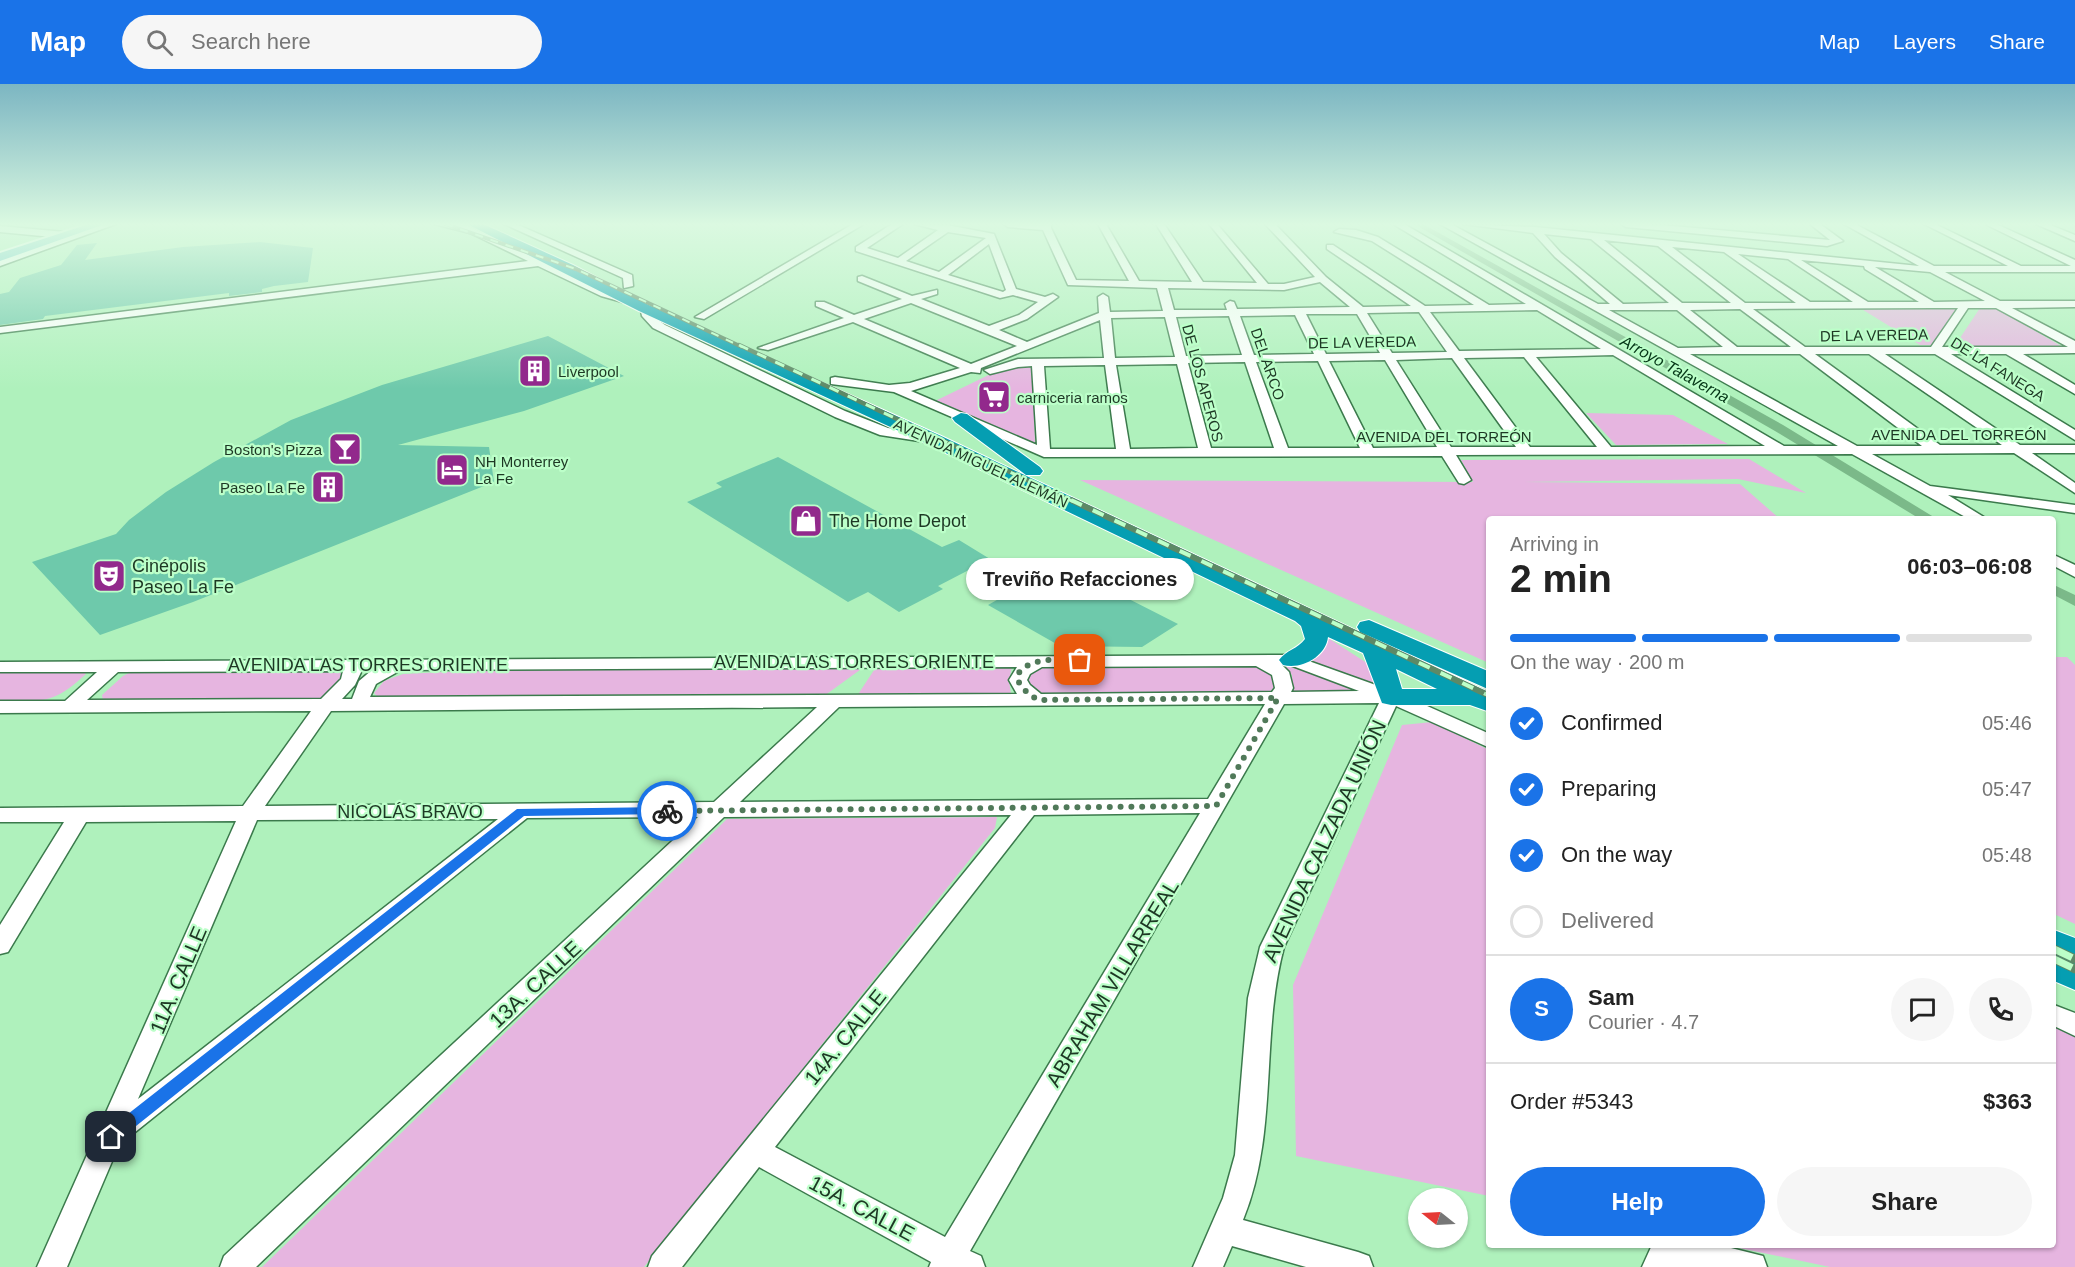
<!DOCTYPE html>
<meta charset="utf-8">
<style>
body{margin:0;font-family:Arial,sans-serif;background:#f6f6f6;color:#222;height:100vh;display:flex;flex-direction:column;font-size:22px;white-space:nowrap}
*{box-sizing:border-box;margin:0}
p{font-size:20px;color:#767676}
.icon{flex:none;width:33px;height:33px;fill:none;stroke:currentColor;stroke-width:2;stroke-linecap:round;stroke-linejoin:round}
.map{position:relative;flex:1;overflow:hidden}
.sheet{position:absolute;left:1486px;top:432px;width:570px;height:732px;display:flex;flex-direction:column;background:#fff;border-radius:6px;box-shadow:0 2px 4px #0004}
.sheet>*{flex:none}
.needle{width:39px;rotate:288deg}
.fabs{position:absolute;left:1408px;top:1104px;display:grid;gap:12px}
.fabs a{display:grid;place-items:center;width:60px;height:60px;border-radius:50%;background:#fff;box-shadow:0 2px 4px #0004;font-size:30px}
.pin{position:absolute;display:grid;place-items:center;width:51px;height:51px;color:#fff;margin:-26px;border-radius:12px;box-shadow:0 3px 9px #0006}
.courier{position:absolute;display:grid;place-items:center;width:60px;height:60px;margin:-30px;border:4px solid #1a73e8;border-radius:50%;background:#fff;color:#222;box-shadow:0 2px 8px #0007}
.bubble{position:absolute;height:42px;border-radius:21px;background:#fff;box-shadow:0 2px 4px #0004;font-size:20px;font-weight:700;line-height:42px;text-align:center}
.head em{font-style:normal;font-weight:700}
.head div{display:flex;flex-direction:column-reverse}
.head{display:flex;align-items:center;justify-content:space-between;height:102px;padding:0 24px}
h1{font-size:39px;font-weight:700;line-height:45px}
.bar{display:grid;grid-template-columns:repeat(4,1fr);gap:9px 6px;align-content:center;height:72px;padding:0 24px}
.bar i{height:8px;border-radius:4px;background:#e0e0e0}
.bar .current{background:#1a73e8}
.bar p{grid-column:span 4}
.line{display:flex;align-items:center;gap:15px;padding:0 24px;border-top:2px solid #e0e0e0}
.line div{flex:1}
.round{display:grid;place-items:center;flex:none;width:63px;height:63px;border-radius:32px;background:#f6f6f6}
ol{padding:0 24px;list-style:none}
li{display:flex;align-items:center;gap:18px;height:66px}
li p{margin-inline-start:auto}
li .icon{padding:6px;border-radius:50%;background:#1a73e8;color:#fff;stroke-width:4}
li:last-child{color:#767676}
li i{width:33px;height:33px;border:3px solid #e0e0e0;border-radius:50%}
.cta{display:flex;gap:12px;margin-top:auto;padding:12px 24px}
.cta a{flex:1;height:69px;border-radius:36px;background:#1a73e8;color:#fff;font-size:24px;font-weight:700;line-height:69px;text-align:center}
.cta a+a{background:#f6f6f6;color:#222}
header{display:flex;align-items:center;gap:36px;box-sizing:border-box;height:84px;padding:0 30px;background:#1a73e8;color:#fff}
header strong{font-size:28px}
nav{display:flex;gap:33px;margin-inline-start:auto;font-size:21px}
.search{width:420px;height:54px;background:#f6f6f6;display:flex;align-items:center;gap:15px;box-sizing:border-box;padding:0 21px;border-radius:33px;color:#767676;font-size:22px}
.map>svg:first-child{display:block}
</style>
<header>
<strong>Map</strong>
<div class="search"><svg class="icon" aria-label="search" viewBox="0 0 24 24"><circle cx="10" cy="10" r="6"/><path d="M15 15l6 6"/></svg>Search here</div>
<nav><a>Map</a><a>Layers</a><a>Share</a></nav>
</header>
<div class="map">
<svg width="2075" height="1183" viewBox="0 0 2075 1183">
<rect width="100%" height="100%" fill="#aff1bc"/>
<path fill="#e6b5e0" d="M1959,223L1934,261H1920L1860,224Z
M1980,224H1996L2061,262L1954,263Z
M1033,283L1035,362L935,317L1001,285Z
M1586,329L1673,331L1728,360L1616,361Z
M1749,375L1806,409L1738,395L1524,398L1740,400L1780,435H1490L1489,579L1080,396L1473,398L1461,376Z
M1325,552L1370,581L1382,606L1307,576L1320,571L1325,562Z
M2054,573H2067L2075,581V840L2054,830Z
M1261,580L1277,592L1275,602L1269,609L1039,611L1034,608L1024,592L1038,582Z
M1281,580H1295L1358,608H1292V591Z
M1012,582L1009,597L1011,610L857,612L876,583Z
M864,583L824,612L379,614L374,609L384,597L403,590L510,585Z
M340,586L349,589L331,611L316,615L103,616L102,611L123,592L131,588Z
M84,588L86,590C52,621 44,617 0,617V589Z
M1433,638L1489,666V1112L1296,1072L1293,901L1402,641Z
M997,733L995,744L644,1183H262L727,735Z
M2054,941L2075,952V1183H1830L1725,1161H2054Z"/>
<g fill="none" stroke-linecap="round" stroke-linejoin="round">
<path fill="#7bb989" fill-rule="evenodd" d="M1414,140H1423L1783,341L1937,435H1920L1775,347Z
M2054,501L2075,511V522L2054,511Z"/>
</g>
<path fill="#6ec9ab" d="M260,158L313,164L308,198L274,202L262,205V208L229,212V209L45,232L43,235L0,241V210L9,208L20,194L61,181L77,161L97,159L85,176L183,163Z
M548,252L624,292L524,327L398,361L489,363L494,398L193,518L100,551L32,478L116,450L129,436L166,408L214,378L291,336L382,301Z
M778,373L942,463L959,456L990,475L938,502L943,505L899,528L868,508L848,518L687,418L722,403L716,399Z
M1060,480L1178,540L1142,563L1060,562L988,521Z"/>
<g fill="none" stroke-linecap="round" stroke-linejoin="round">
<g stroke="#3b7a4c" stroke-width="3">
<path id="minor" d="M104,140H116L0,182V176L63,154L0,148V142L65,148L69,152Z
M434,140H464L609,208L638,218L633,221L601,212L538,182L0,249V243L528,177L470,149Z
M504,140H516L632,191L633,202L624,204L623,194Z
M853,140H864L704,235L695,233Z
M892,140H903L867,164L898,174L938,146L914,140L947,141L994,150L1016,205L1045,213L1053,210L1058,213L1027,235L999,246L1027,258L1099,229L1098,213L1103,210L1108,213L1110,228L1163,227L1157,204L1068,201L1043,146L1008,143L1004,140H1051V144L1076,196L1129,197L1098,140H1106L1139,197L1192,198L1156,140H1164L1203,198L1257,199L1209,140H1217L1268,200H1284L1315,193L1265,140H1275L1326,193L1363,223L1411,222L1327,165V161H1333L1425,222L1474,221L1372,157L1334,148L1339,145L1356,146L1378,153L1489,221L1526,220L1393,140H1404L1784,362H1838L1440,140H1451L1598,220H1610L1555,173L1533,149L1463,140L1535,143L1919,182L1844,140H1855L1934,182H2008L1924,140H1935L2021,182H2071L1985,140H1996L2075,176V188H1945L2000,217H2075V223L2012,224L2075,257V269L2023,270L2075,301V310L2006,270H1951L2075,346V356L1935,270H1885L2020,361H2075V369H2032L2075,399V409L2014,369L1872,370L1930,402L2075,421V429L1948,411L1987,435H1969L1852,370L1456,371L1471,396L1464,400L1459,399L1442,372L1044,373L894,308L831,300V294L835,293L889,301L910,299L960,284L853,238L768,266L758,264L844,234L816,222V218H824L854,231L902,215L858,197V193L862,192L912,212L937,206V210L921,215L989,242L1019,231L1038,218L1013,211L1000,214L856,167V163ZM948,148L986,154L939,188L906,177ZM1544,150L1591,155L1669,219L1623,220L1561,169ZM1604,156L1658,162L1731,219H1682ZM989,160L1006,206L1003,208L948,191ZM1672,163L1724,168L1796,219H1745ZM1738,170L1788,175L1853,218H1810ZM1801,176L1864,182L1865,185L1919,218H1868ZM1875,183L1930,188L1985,217L1934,218ZM1320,198L1350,223L1237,225L1234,218L1230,217L1225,220L1227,226H1174L1168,204L1284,206ZM911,219L1017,262L971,280L864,235ZM1932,224H1958L1931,263H1805L1753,225ZM1968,224H1996L2068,263H1942ZM1740,225L1791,263H1737L1690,226ZM1537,226L1601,265L1459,267L1430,228ZM1609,226H1677L1723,263L1678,264ZM1419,228L1447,268L1392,269L1367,229ZM1306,230H1357L1380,269L1326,270ZM1295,231L1314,270L1254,271L1240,232ZM1229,232L1242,271L1186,272L1176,233ZM1165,233L1175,273L1115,274L1111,234ZM1100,236L1104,274L1018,275L984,286L990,290L1018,283L1032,282L1037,361L911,307L971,288L980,289L981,284ZM1690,270H1800L1922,362H1857ZM1815,270H1869L2002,361H1940ZM1613,271L1765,362L1611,363L1536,273ZM1524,273L1597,363H1530L1464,274ZM1452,274L1516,363H1451L1396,276ZM1385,276L1437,363L1373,364L1329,277ZM1318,277L1360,364H1288L1256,278ZM1245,278L1274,364H1211L1188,279ZM1177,280L1198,364L1130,365L1116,281ZM1105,281L1116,365H1050L1044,282Z
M1621,140H1650L1830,156L1810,140H1820L1843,157L1827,162L1626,143Z
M2036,140H2048L2075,151V157Z
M640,222H648L654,233L665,241L845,327L888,344L932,351L939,355L932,359L880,351L835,333L653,244L642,232Z
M2054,471L2075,481V493L2054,482Z
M1292,571L1398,609L1490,650V664L1396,622L1284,863C1260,953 1279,1048 1243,1136L1358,1168L1369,1172L1373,1183H1306L1232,1162L1223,1183H1193L1223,1114L1235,1071L1248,914L1260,863L1379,619L1284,620L970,1167L981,1172L985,1183H929L931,1178L759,1083L682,1183H648L652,1172L1011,731L724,733L256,1183H220L224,1172L698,733L527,734L119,1061L67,1183H37L236,737L86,738L8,868L0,870V841L64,738H0V724L243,722L311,627L0,629V617H65L97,588H0V578ZM1282,581H1290L1359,607L1291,608L1293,604L1289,588ZM1256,582L1272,591L1275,604L1272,608L1041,610L1030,601L1027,596L1030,590L1042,583ZM1017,583L1009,596L1017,610L370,613L376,600L401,586ZM362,586H372L359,597L352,615H342L355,601ZM343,587L341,595L321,615L87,616L118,588ZM1265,620L1208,715L740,718L839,623ZM817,623L714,718L265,722L331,627ZM1200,729L945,1153L775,1063L1034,731ZM498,735L138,1015L257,736Z
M2054,921L2075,929V952L2054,942Z
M1652,1161H1719L1763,1172L1767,1183H1642Z"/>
</g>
<g stroke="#fff" stroke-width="4">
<path id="major" d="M89,140H105L0,177V169Z"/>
</g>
<g stroke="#fff" stroke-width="2">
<path id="highway" d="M467,140H483L573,181L649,221L939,351L1490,609V628L1470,621H1391L1382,619L1363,569L1328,553C1326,572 1302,586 1283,581L1279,576C1286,566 1298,565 1305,555L1301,542L1295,537L925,359L639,227ZM1396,585L1437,605H1402Z
M961,329L967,330L1040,383L1043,387L1040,391H1026L955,338L952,334Z
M1369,536L1490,588V606L1360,548L1357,543L1360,538Z
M2054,846L2075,854V906L2054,897Z"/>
</g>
<use href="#minor" fill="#fff" fill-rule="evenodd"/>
<use href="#major" fill="#69c5d1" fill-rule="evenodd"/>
<use href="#highway" fill="#059eb2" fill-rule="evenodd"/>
<g stroke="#5d8966" stroke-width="4">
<path id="rail-far3" d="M445,140L576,185L742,263"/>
</g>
<g stroke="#5d8966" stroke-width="4.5">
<path id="rail-far2" d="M739,261L1074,418"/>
</g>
<g stroke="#5d8966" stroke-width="6">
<path id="rail-far1" d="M1071,416L1490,612"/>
</g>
<g stroke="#5d8966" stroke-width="9">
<path id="rail" d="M2054,865L2075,875
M2054,875L2075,885"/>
</g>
<use href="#rail-far3" stroke="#bcffc9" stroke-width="2" stroke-dasharray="8" stroke-linecap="butt"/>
<use href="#rail-far2" stroke="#bcffc9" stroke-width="3" stroke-dasharray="10" stroke-linecap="butt"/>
<use href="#rail-far1" stroke="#bcffc9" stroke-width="4" stroke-dasharray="12" stroke-linecap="butt"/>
<use href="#rail" stroke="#bcffc9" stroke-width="7" stroke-dasharray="20" stroke-linecap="butt"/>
</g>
<linearGradient id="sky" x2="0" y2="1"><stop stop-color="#7cb6c2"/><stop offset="0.46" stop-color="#dbf9e1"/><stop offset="1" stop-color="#dbf9e1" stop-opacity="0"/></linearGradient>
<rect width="2075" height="305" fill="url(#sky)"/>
<path fill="#1a73e8" d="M667,723L673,727L667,730L524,732L116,1058H105L103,1053L105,1048L517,725Z"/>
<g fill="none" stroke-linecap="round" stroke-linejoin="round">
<path stroke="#507959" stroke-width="6" stroke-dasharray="0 10.8" d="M667,727L1216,722L1278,614L1038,616C1017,603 1006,587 1037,578C1049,574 1067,577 1080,576"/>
</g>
<defs>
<g id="building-square" transform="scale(1.725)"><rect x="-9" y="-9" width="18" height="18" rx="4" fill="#92298c" stroke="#bcffc9"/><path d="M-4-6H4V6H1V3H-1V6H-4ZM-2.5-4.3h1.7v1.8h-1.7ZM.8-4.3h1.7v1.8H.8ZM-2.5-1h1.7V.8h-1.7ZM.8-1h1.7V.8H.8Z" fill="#fff"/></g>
<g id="supermarket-square" transform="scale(1.725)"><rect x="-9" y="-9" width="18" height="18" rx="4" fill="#92298c" stroke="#bcffc9"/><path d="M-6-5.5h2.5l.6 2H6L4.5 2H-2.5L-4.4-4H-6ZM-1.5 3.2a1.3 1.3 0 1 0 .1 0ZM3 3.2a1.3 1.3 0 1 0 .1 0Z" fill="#fff"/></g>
<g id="bar-square" transform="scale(1.725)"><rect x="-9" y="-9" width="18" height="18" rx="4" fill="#92298c" stroke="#bcffc9"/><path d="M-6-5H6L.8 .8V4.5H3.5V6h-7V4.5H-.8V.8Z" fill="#fff"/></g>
<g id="hotel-square" transform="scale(1.725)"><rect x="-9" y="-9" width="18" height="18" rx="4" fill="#92298c" stroke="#bcffc9"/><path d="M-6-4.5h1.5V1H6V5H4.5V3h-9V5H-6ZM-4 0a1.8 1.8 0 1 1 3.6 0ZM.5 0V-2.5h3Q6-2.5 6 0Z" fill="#fff"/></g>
<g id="shop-square" transform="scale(1.725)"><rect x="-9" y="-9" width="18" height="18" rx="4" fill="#92298c" stroke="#bcffc9"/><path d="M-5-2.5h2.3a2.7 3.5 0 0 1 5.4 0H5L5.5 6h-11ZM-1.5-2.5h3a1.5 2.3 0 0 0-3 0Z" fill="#fff"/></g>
<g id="theatre-square" transform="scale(1.725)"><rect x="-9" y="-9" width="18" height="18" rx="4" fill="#92298c" stroke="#bcffc9"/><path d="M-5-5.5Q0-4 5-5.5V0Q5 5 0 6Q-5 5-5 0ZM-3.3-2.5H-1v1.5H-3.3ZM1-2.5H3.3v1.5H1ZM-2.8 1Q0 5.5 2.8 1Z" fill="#fff"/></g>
</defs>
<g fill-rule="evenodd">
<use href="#building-square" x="535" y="287"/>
<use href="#supermarket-square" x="994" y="313"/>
<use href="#bar-square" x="345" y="365"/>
<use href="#hotel-square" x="452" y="386"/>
<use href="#building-square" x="328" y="403"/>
<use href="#shop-square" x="806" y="437"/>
<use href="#theatre-square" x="109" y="492"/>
</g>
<g text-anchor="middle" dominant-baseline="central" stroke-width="4.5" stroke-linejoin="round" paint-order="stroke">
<g font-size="15" fill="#1d3824" stroke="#bcffc9">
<text transform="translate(1874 251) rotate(-1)">DE LA VEREDA</text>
<text transform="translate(1362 258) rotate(-1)">DE LA VEREDA</text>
<text transform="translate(1268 280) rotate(71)">DEL ARCO</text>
<text transform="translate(1998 285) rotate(32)">DE LA FANEGA</text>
<text transform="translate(1203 299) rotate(75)">DE LOS APEROS</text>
<text x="1959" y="350">AVENIDA DEL TORREÓN</text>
<text x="1444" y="352">AVENIDA DEL TORREÓN</text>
<text transform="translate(981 379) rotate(25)">AVENIDA MIGUEL ALEMÁN</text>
</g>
<g font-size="15" fill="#1d3824" stroke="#bcffc9" text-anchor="start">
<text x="558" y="287">Liverpool</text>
<text x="1017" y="313">carniceria ramos</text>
<text x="322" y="365" text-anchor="end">Boston's Pizza</text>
<text x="475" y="377">NH Monterrey<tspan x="475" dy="17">La Fe</tspan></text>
<text x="305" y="403" text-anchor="end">Paseo La Fe</text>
</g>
<g font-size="16" font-style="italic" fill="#043616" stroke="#bcffc9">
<text transform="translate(1675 285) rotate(29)">Arroyo Talaverna</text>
</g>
<g font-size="18" fill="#1d3824" stroke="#bcffc9" text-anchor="start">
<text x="829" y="437">The Home Depot</text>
<text x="132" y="482">Cinépolis<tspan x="132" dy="21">Paseo La Fe</tspan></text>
</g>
<g font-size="18" fill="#1d3824" stroke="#bcffc9">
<text x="854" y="578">AVENIDA LAS TORRES ORIENTE</text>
<text x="368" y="581">AVENIDA LAS TORRES ORIENTE</text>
<text x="410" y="728">NICOLÁS BRAVO</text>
</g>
<g font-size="21" fill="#1d3824" stroke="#bcffc9">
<text transform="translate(1324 757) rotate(-65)">AVENIDA CALZADA UNIÓN</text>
<text transform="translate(178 896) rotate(-67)">11A. CALLE</text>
<text transform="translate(1112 899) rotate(-59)">ABRAHAM VILLARREAL</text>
<text transform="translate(535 900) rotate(-43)">13A. CALLE</text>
<text transform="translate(845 953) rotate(-51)">14A. CALLE</text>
<text transform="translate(862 1124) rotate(28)">15A. CALLE</text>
</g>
</g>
</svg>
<div class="fabs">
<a><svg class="needle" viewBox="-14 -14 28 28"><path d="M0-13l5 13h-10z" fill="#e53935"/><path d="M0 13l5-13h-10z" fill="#767676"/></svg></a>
</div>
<div class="pin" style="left:1080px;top:576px;background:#ea580c"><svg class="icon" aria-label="bag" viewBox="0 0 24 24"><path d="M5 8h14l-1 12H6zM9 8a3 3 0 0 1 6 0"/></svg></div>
<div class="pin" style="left:111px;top:1053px;background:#1f2937"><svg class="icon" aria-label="home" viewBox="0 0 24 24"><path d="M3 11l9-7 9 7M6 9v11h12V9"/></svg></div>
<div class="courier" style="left:667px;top:727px"><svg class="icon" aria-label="bike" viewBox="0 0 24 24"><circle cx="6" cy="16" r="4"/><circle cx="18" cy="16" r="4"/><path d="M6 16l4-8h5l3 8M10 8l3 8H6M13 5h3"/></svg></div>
<div class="bubble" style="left:966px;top:474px;width:228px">Treviño Refacciones</div>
<section class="sheet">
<div class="head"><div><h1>2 min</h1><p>Arriving in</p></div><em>06:03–06:08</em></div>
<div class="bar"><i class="current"></i><i class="current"></i><i class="current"></i><i></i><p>On the way · 200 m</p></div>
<ol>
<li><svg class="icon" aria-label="check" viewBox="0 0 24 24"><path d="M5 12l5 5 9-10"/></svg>Confirmed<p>05:46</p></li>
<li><svg class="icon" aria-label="check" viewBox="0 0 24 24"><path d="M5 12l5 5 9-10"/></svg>Preparing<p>05:47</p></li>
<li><svg class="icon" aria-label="check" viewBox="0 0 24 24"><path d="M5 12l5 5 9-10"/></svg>On the way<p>05:48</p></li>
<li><i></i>Delivered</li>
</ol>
<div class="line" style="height:108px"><b class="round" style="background:#1a73e8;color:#fff">S</b><div><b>Sam</b><p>Courier · 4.7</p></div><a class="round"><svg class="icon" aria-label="chat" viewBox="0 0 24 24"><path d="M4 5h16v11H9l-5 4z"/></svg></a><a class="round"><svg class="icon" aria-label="phone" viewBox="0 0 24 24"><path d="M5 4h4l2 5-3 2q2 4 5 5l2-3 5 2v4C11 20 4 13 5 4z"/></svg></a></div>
<div class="line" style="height:78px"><div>Order #5343</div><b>$363</b></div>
<div class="cta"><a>Help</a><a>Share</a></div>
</section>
</div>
